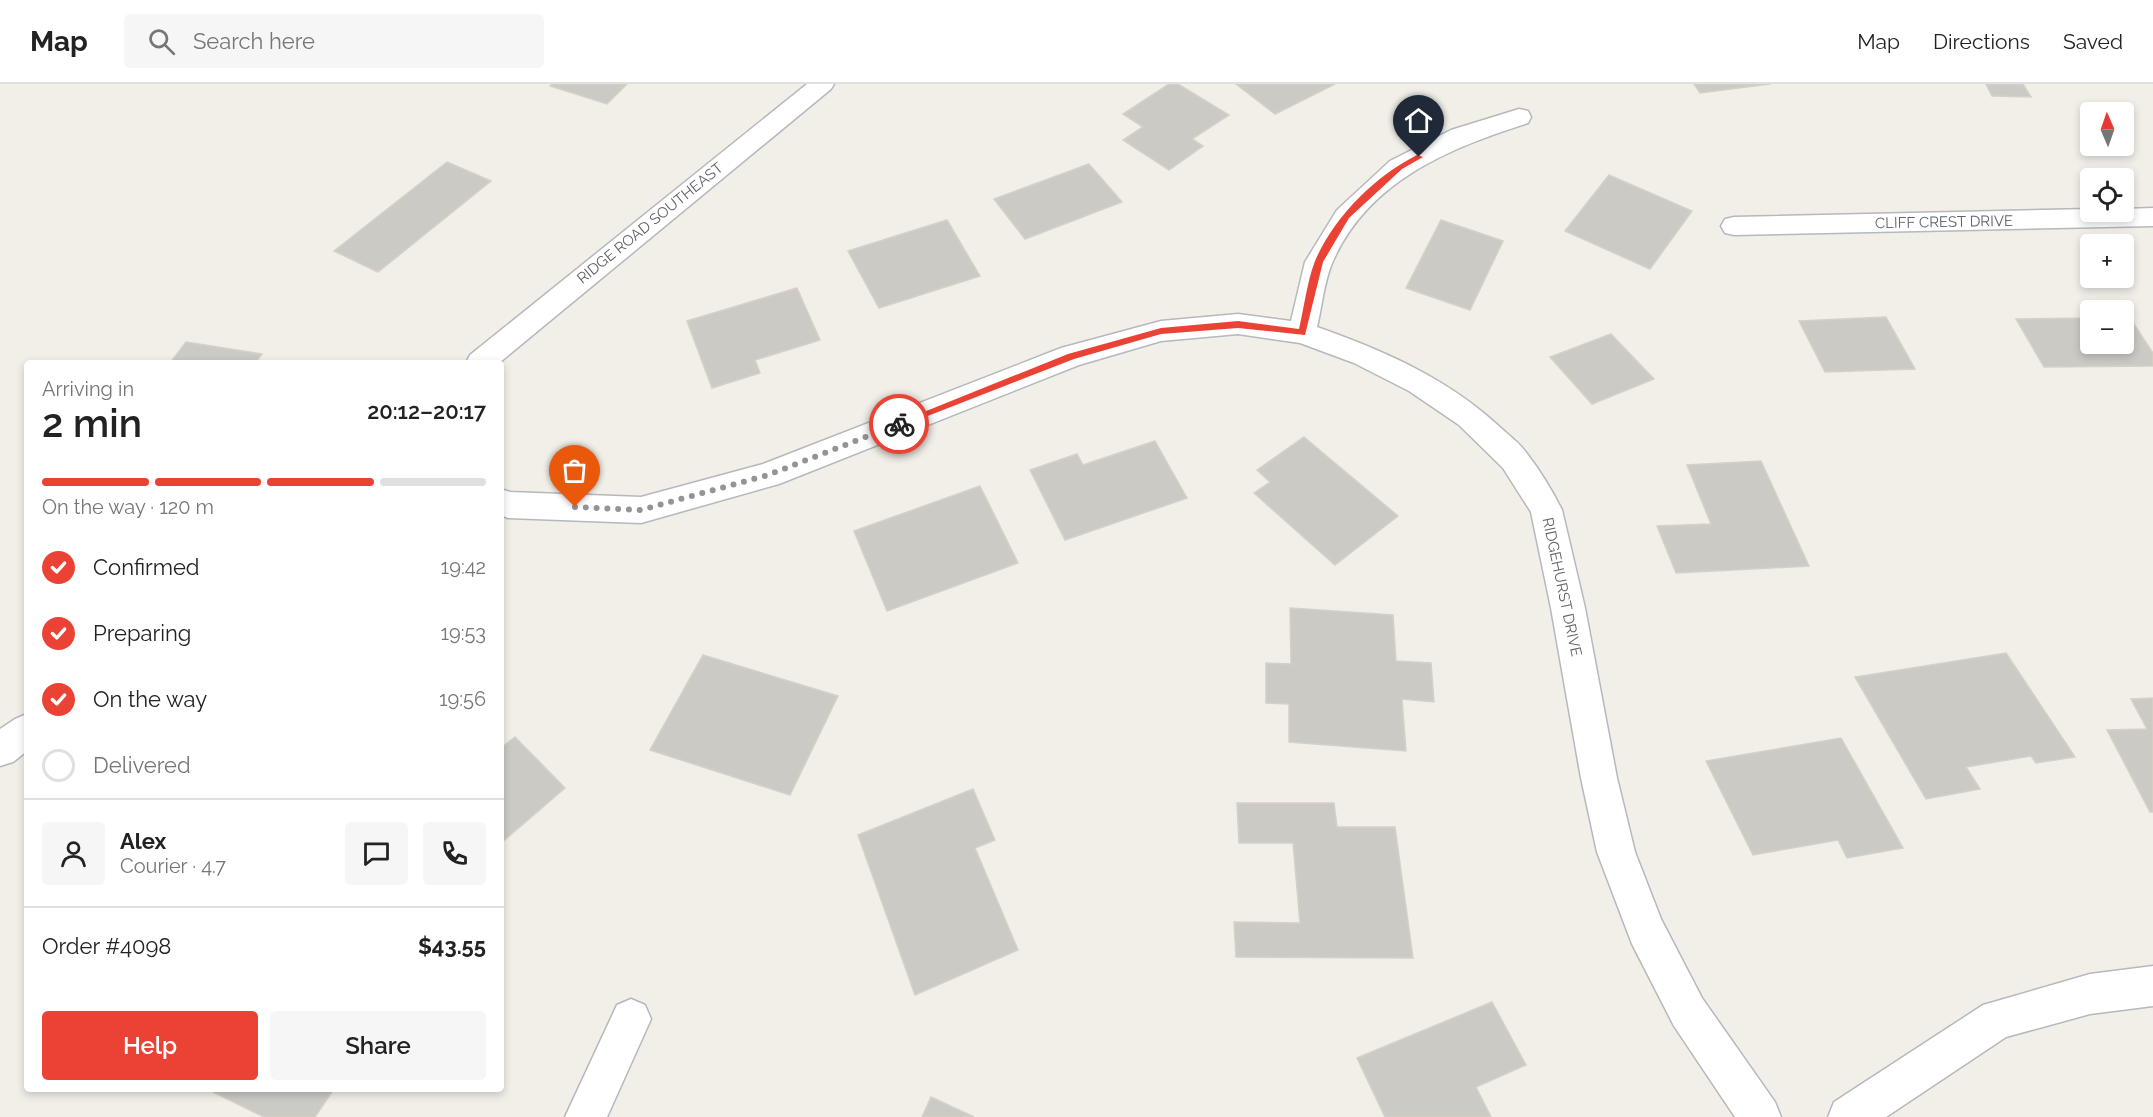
<!DOCTYPE html>
<meta charset="utf-8">
<style>
body{margin:0;font-family:Raleway,sans-serif;background:#f6f6f6;color:#222;height:100vh;display:flex;flex-direction:column;font-size:22px;white-space:nowrap}
*{box-sizing:border-box;margin:0}
p{font-size:20px;color:#767676}
.icon{flex:none;width:33px;height:33px;fill:none;stroke:currentColor;stroke-width:2;stroke-linecap:round;stroke-linejoin:round}
.map{position:relative;flex:1;overflow:hidden}
.side{position:absolute;left:24px;top:276px;width:480px;height:732px;display:flex;flex-direction:column;background:#fff;border-radius:6px;box-shadow:0 3px 9px #0003}
.side>*{flex:none}
.needle{width:39px;rotate:358deg}
.fabs{position:absolute;left:2080px;top:18px;display:grid;gap:12px}
.fabs a{display:grid;place-items:center;width:54px;height:54px;border-radius:6px;background:#fff;box-shadow:0 3px 9px #0003;font-size:30px}
.pin{position:absolute;display:grid;place-items:center;width:51px;height:51px;color:#fff;margin:-62px -26px;border-radius:50% 50% 50% 0;rotate:-45deg;box-shadow:0 0 6px #0007}
.pin .icon{rotate:45deg}
.courier{position:absolute;display:grid;place-items:center;width:60px;height:60px;margin:-30px;border:4px solid #ea4335;border-radius:50%;background:#fff;color:#222;box-shadow:0 2px 8px #0007}
.overview em{font-style:normal;font-weight:600}
.overview div{display:flex;flex-direction:column-reverse}
.overview{display:flex;align-items:center;justify-content:space-between;height:102px;padding:0 18px}
h1{font-size:39px;font-weight:600;line-height:45px}
.bar{display:grid;grid-template-columns:repeat(4,1fr);gap:9px 6px;align-content:center;height:72px;padding:0 18px}
.bar i{height:8px;border-radius:4px;background:#e0e0e0}
.bar .active{background:#ea4335}
.bar p{grid-column:span 4}
.line{display:flex;align-items:center;gap:15px;padding:0 18px;border-top:2px solid #e0e0e0}
.line div{flex:1}
.round{display:grid;place-items:center;flex:none;width:63px;height:63px;border-radius:6px;background:#f6f6f6}
ol{padding:0 18px;list-style:none}
li{display:flex;align-items:center;gap:18px;height:66px}
li p{margin-inline-start:auto}
li .icon{padding:6px;border-radius:50%;background:#ea4335;color:#fff;stroke-width:4}
li:last-child{color:#767676}
li i{width:33px;height:33px;border:3px solid #e0e0e0;border-radius:50%}
.primary-button{display:flex;gap:12px;margin-top:auto;padding:12px 18px}
.primary-button a{flex:1;height:69px;border-radius:6px;background:#ea4335;color:#fff;font-size:24px;font-weight:600;line-height:69px;text-align:center}
.primary-button a+a{background:#f6f6f6;color:#222}
header{display:flex;align-items:center;gap:36px;box-sizing:border-box;height:84px;padding:0 30px;background:#fff;border-bottom:2px solid #e0e0e0}
header strong{font-size:28px}
nav{display:flex;gap:33px;margin-inline-start:auto;font-size:21px}
.search{width:420px;height:54px;background:#f6f6f6;display:flex;align-items:center;gap:15px;box-sizing:border-box;padding:0 21px;border-radius:6px;color:#767676;font-size:22px}
.map>svg:first-child{display:block}
</style>
<header>
<strong>Map</strong>
<div class="search"><svg class="icon" aria-label="search" viewBox="0 0 24 24"><circle cx="10" cy="10" r="6"/><path d="M15 15l6 6"/></svg>Search here</div>
<nav><a>Map</a><a>Directions</a><a>Saved</a></nav>
</header>
<div class="map">
<svg width="2153" height="1033" viewBox="0 0 2153 1033">
<rect width="100%" height="100%" fill="#f1efe8"/>
<path fill="#cccac5" stroke="#d6d1c6" stroke-width="1.5" d="M552,0H627L607,20L550,2Z
M1169,0H1178L1229,31L1192,55L1203,62L1169,86L1123,56L1143,43L1123,30Z
M1236,0H1335L1275,30Z
M1694,0H1770L1700,9Z
M1986,0H2023L2031,13L1992,12Z
M447,78L491,97L378,188L334,167Z
M1089,80L1122,118L1025,155L994,115Z
M1609,91L1692,127L1650,185L1565,147Z
M947,136L980,192L879,224L848,167Z
M1441,136L1503,157L1470,226L1406,204Z
M797,204L820,256L755,276L760,289L712,304L687,237Z
M1886,233L1915,285L1825,288L1799,237Z
M2091,234V260H2124V234H2130L2153,269V282L2044,283L2016,235Z
M1611,250L1654,295L1592,320L1550,273Z
M186,258L262,270L255,279H170Z
M1304,353L1398,432L1335,481L1254,409L1270,398L1257,386Z
M1155,357L1187,414L1065,456L1030,386L1077,370L1083,381Z
M1761,377L1809,482L1676,489L1657,442L1711,440L1687,381Z
M980,402L1018,479L887,527L854,447Z
M1290,524L1393,531L1396,577L1431,579L1434,618L1402,615L1406,667L1289,658V620L1266,619V579L1291,580Z
M2006,569L2075,673L2036,679L2031,672L1966,683L1980,705L1926,715L1855,593Z
M703,571L838,612L790,711L650,666Z
M2153,614V728H2150L2107,646L2147,645L2131,615Z
M515,653L565,704L501,759V664Z
M1841,654L1903,764L1847,774L1838,756L1753,771L1706,677Z
M973,705L995,756L975,764L1018,866L915,911L858,751Z
M1237,719H1334L1337,743H1395L1413,874L1236,873L1234,838L1300,839L1293,759H1239Z
M1492,918L1526,981L1476,1003L1491,1033H1385L1357,974Z
M207,1005H334L315,1033H264Z
M931,1013L974,1033H922Z"/>
<g fill="none" stroke-linecap="round" stroke-linejoin="round">
<g stroke="#b5b8bc" stroke-width="3">
<path id="minor" d="M1519,25L1528,27L1531,33L1528,39C1450,64 1369,96 1333,177C1324,197 1322,222 1317,243C1385,267 1449,295 1502,345C1510,352 1519,359 1525,367C1539,385 1552,406 1562,426L1585,524L1617,694L1635,768L1661,835L1702,914L1775,1018L1781,1033H1735L1674,942L1632,860L1597,768L1581,694L1551,524L1531,428L1503,384L1459,341L1409,307L1354,279L1300,259L1238,250L1161,257L1079,281L779,400L641,439L508,434L501,431V405L510,408L641,413L763,380L1061,264L1161,237L1238,230L1291,237L1305,178L1337,126L1390,77L1451,46Z
M2153,124V142L1734,151L1725,149L1721,142L1725,135L1734,133L2091,125V128H2124V125Z
M2153,882V922L2090,930L2006,953L1886,1033H1828L1834,1018L1983,921L2090,890Z
M631,915L645,921L651,935L607,1033H565L617,921Z"/>
</g>
<g stroke="#b5b8bc" stroke-width="3">
<path id="tertiary" d="M807,0H834L831,5L499,279H466L470,271Z
M27,630V667L13,678L0,682V645L15,635Z"/>
</g>
<use href="#minor" fill="#fff" fill-rule="evenodd"/>
<use href="#tertiary" fill="#fff" fill-rule="evenodd"/>
</g>
<path fill="#ea4335" d="M1417,71L1423,73L1402,85L1349,134L1323,178L1305,251L1238,244L1161,250L1074,275L902,342L899,343L894,340L1068,270L1161,244L1238,237L1299,245C1304,224 1307,198 1315,177C1334,133 1374,93 1417,71Z"/>
<g fill="none" stroke-linecap="round" stroke-linejoin="round">
<path stroke="#929495" stroke-width="6" stroke-dasharray="0 10.8" d="M575,423L641,426L768,391L899,340"/>
</g>
<g text-anchor="middle" dominant-baseline="central" stroke-width="4.5" stroke-linejoin="round" paint-order="stroke">
<g font-size="15" fill="#5f6368" stroke="#fff">
<text transform="translate(1944 138) rotate(-1)">CLIFF CREST DRIVE</text>
<text transform="translate(650 139) rotate(-39)">RIDGE ROAD SOUTHEAST</text>
<text transform="translate(1562 503) rotate(78)">RIDGEHURST DRIVE</text>
</g>
</g>
</svg>
<div class="fabs">
<a><svg class="needle" viewBox="-14 -14 28 28"><path d="M0-13l5 13h-10z" fill="#e53935"/><path d="M0 13l5-13h-10z" fill="#767676"/></svg></a>
<a><svg class="icon" aria-label="locate" viewBox="0 0 24 24"><circle cx="12" cy="12" r="6"/><path d="M12 2v4M12 18v4M2 12h4M18 12h4"/></svg></a>
<a>+</a>
<a>−</a>
</div>
<div class="pin" style="left:575px;top:423px;background:#ea580c"><svg class="icon" aria-label="bag" viewBox="0 0 24 24"><path d="M5 8h14l-1 12H6zM9 8a3 3 0 0 1 6 0"/></svg></div>
<div class="pin" style="left:1419px;top:73px;background:#1f2937"><svg class="icon" aria-label="home" viewBox="0 0 24 24"><path d="M3 11l9-7 9 7M6 9v11h12V9"/></svg></div>
<div class="courier" style="left:899px;top:340px"><svg class="icon" aria-label="bike" viewBox="0 0 24 24"><circle cx="6" cy="16" r="4"/><circle cx="18" cy="16" r="4"/><path d="M6 16l4-8h5l3 8M10 8l3 8H6M13 5h3"/></svg></div>
<section class="side">
<div class="overview"><div><h1>2 min</h1><p>Arriving in</p></div><em>20:12–20:17</em></div>
<div class="bar"><i class="active"></i><i class="active"></i><i class="active"></i><i></i><p>On the way · 120 m</p></div>
<ol>
<li><svg class="icon" aria-label="check" viewBox="0 0 24 24"><path d="M5 12l5 5 9-10"/></svg>Confirmed<p>19:42</p></li>
<li><svg class="icon" aria-label="check" viewBox="0 0 24 24"><path d="M5 12l5 5 9-10"/></svg>Preparing<p>19:53</p></li>
<li><svg class="icon" aria-label="check" viewBox="0 0 24 24"><path d="M5 12l5 5 9-10"/></svg>On the way<p>19:56</p></li>
<li><i></i>Delivered</li>
</ol>
<div class="line" style="height:108px"><a class="round"><svg class="icon" aria-label="person" viewBox="0 0 24 24"><circle cx="12" cy="8" r="4"/><path d="M4 21q1-7 8-7t8 7"/></svg></a><div><b>Alex</b><p>Courier · 4.7</p></div><a class="round"><svg class="icon" aria-label="chat" viewBox="0 0 24 24"><path d="M4 5h16v11H9l-5 4z"/></svg></a><a class="round"><svg class="icon" aria-label="phone" viewBox="0 0 24 24"><path d="M5 4h4l2 5-3 2q2 4 5 5l2-3 5 2v4C11 20 4 13 5 4z"/></svg></a></div>
<div class="line" style="height:78px"><div>Order #4098</div><b>$43.55</b></div>
<div class="primary-button"><a>Help</a><a>Share</a></div>
</section>
</div>
